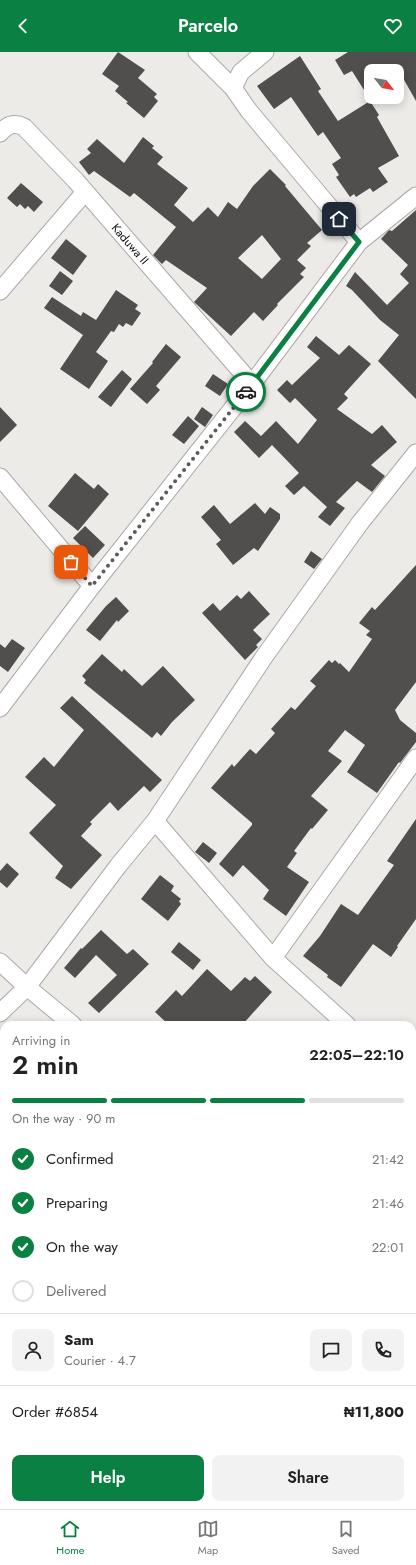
<!DOCTYPE html>
<meta charset="utf-8">
<style>
body{margin:0;font-family:Jost,sans-serif;background:#f2f2f2;color:#222;height:100vh;display:flex;flex-direction:column;font-size:15px;white-space:nowrap}
*{box-sizing:border-box;margin:0}
p{font-size:13px;color:#767676}
.icon{flex:none;width:22px;height:22px;fill:none;stroke:currentColor;stroke-width:2;stroke-linecap:round;stroke-linejoin:round}
.map{position:relative;flex:1;overflow:hidden}
.side{position:absolute;left:0px;top:969px;width:416px;height:488px;display:flex;flex-direction:column;background:#fff;border-radius:12px 12px 0 0;box-shadow:0 2px 10px #0003}
.side>*{flex:none}
.needle{width:26px;rotate:121deg}
.tools{position:absolute;left:364px;top:12px;display:grid;gap:8px}
.tools a{display:grid;place-items:center;width:40px;height:40px;border-radius:8px;background:#fff;box-shadow:0 2px 10px #0003;font-size:20px}
.pin{position:absolute;display:grid;place-items:center;width:34px;height:34px;color:#fff;margin:-17px;border-radius:8px;box-shadow:0 2px 6px #0006}
.courier{position:absolute;display:grid;place-items:center;width:40px;height:40px;margin:-20px;border:3px solid #0b8043;border-radius:50%;background:#fff;color:#222;box-shadow:0 1px 5px #0007}
.headline em{font-style:normal;font-weight:600}
.headline div{display:flex;flex-direction:column-reverse}
.headline{display:flex;align-items:center;justify-content:space-between;height:68px;padding:0 12px}
h1{font-size:26px;font-weight:600;line-height:30px}
.bar{display:grid;grid-template-columns:repeat(4,1fr);gap:6px 4px;align-content:center;height:48px;padding:0 12px}
.bar i{height:5px;border-radius:3px;background:#e0e0e0}
.bar .active{background:#0b8043}
.bar p{grid-column:span 4}
.line{display:flex;align-items:center;gap:10px;padding:0 12px;border-top:1px solid #e0e0e0}
.line div{flex:1}
.round{display:grid;place-items:center;flex:none;width:42px;height:42px;border-radius:8px;background:#f2f2f2}
ol{padding:0 12px;list-style:none}
li{display:flex;align-items:center;gap:12px;height:44px}
li p{margin-inline-start:auto}
li .icon{padding:4px;border-radius:50%;background:#0b8043;color:#fff;stroke-width:4}
li:last-child{color:#767676}
li i{width:22px;height:22px;border:2px solid #e0e0e0;border-radius:50%}
.button{display:flex;gap:8px;margin-top:auto;padding:8px 12px}
.button a{flex:1;height:46px;border-radius:8px;background:#0b8043;color:#fff;font-size:16px;font-weight:600;line-height:46px;text-align:center}
.button a+a{background:#f2f2f2;color:#222}
header{display:flex;justify-content:space-between;align-items:center;height:52px;padding:0 12px;background:#0b8043;color:#fff;font-size:18px;font-weight:600}
.dock{display:flex;justify-content:space-around;align-items:center;height:56px;border-top:1px solid #e0e0e0;background:#fff;font-size:11px;color:#767676}
.dock a{display:grid;justify-items:center;gap:2px}
.dock .active{color:#0b8043}
.map>svg:first-child{display:block}
</style>
<header><svg class="icon" aria-label="back" viewBox="0 0 24 24"><path d="M15 5l-7 7 7 7"/></svg>Parcelo<svg class="icon" aria-label="heart" viewBox="0 0 24 24"><path d="M12 20l-8-8c-3-5 5-10 8-4 3-6 11-1 8 4z"/></svg></header>
<div class="map">
<svg width="416" height="1457" viewBox="0 0 416 1457">
<rect width="100%" height="100%" fill="#edebe8"/>
<path fill="#514f4d" fill-rule="evenodd" d="M118,0L145,18L138,26L157,42L154,45L158,49L144,66L126,51L128,50L115,39L119,34L102,22Z
M348,0H416V49L403,26L397,31V19H371V49L352,19L344,23L335,8Z
M300,4L321,37L318,39L338,69L370,49L379,63L377,65L399,104L378,116L388,130L373,140L370,136L356,145L354,142L350,145L336,125L339,123L332,112L341,106L323,80L318,84L291,45L274,57L257,34Z
M143,85L154,94L152,96L163,105L157,112L188,136L174,153L193,170L208,155L218,165L228,150L237,157L253,134L270,117L286,133L285,134L322,178L307,191L311,194L297,208L306,216L300,222L304,225L277,252L278,253L263,269L254,260L231,284L194,250L207,236L166,208L162,212L153,203L176,175L134,141L130,145L94,119L89,123L79,110L91,101L87,97L97,87L124,111ZM262,183L281,207L262,227L238,206Z
M21,131L43,150L34,160L28,154L25,157L20,152L17,155L7,146Z
M416,158V347L378,309L399,283L380,268L352,238L346,234L355,220L387,253L409,231L400,222L408,213L381,187L389,178L392,179Z
M66,187L87,204L73,223L51,206Z
M60,219L73,229L62,243L49,234Z
M116,238L138,253L135,257L141,261L132,274L126,271L123,275L119,272L114,280L111,279L96,300L108,309L89,337L60,317L83,283L44,256L52,245L81,264L83,260L96,268Z
M316,284L339,303L349,293L371,312L344,342L348,346L337,357L372,382L382,373L397,390L371,413L385,424L372,440L357,429L336,450L345,456L330,474L318,465L327,455L304,434L294,443L285,434L299,421L272,393L259,406L234,380L245,369L261,384L276,369L298,392L317,368L295,346L290,351L277,338L287,328L292,333L320,306L307,295Z
M166,292L181,305L156,334L160,338L147,352L130,337L153,311L152,310Z
M122,318L132,327L111,355L98,345Z
M213,322L228,332L220,344L205,334Z
M0,355L17,373L0,390Z
M202,355L213,363L205,375L194,367Z
M188,364L199,374L184,392L172,383Z
M75,421L94,437L98,432L109,442L78,479L48,454Z
M255,451L265,462L270,455L280,462V467L258,499L254,496L233,513L216,492L221,488L201,465L214,453L230,472Z
M85,474L105,493L93,506L73,486Z
M311,499L322,507L314,517L304,510Z
M416,513V630L395,658L400,668L416,681V690L400,711L399,710L377,741L347,720L365,693L345,678L328,699L342,709L311,744L328,758L312,777L311,776L294,799L297,801L287,815L309,830L286,864L263,847L269,838L243,813L233,825L219,812L252,773V771L211,736L232,712L234,715L250,697L256,702L275,681L271,677L291,655L295,658L316,634L310,629L329,608L332,611L335,608L339,612L340,611L349,620L372,587L366,583L370,579L359,571L372,555L375,558Z
M249,539L270,562L253,578L262,587L256,593L258,595L245,608L202,561L213,551L220,559L237,543L241,547Z
M116,545L129,559L118,570L117,568L100,589L86,578L106,554Z
M12,587L25,596L8,620L0,614V592L5,596Z
M102,602L122,620L124,617L142,634L163,614L195,648L172,670L161,684L157,680L152,686L84,631L86,628L82,624Z
M72,644L162,728L150,740L144,734L118,759L110,750L90,770L92,772L81,784L102,803L71,837L55,826L63,814L29,781L56,753L25,725L44,705L54,715L84,678L60,656Z
M416,767V867L397,894L398,895L391,905L373,892L341,935L327,925L328,923L303,904L320,884L341,852L358,863L394,813L387,809Z
M203,790L217,801L209,811L195,800Z
M7,811L19,822L7,836L0,830V819Z
M160,823L174,834L171,839L181,847L179,849L181,852L168,869L141,847Z
M101,878L127,902L133,897L149,912L99,961L88,951L117,923L96,903L75,926L64,916L81,896L82,897Z
M179,890L201,908L193,918L171,900Z
M207,917L231,939L245,925L250,929L255,924L272,940L242,973H169L155,960L176,938L182,944Z"/>
<g fill="none" stroke-linecap="round" stroke-linejoin="round">
<g stroke="#aba9a7" stroke-width="19">
<path id="minor" d="M197,0L233,36
M265,0L241,20L233,36L249,59L359,190
M0,81C7,73 14,70 24,75L76,129L252,332
M0,239L85,140
M0,425L92,534
M0,656L92,534L252,332L359,190L416,144
M155,769L273,906L347,973
M273,906L416,706
M0,910L27,935L73,973
M0,961L27,935L118,814L155,769L264,605L360,471L416,401
M412,1030L416,1024
M0,1215L4,1212
M412,1307L416,1311
M0,1433L4,1429
M302,1453L306,1457
M229,1457L233,1453"/>
</g>
<use href="#minor" stroke="#fff" stroke-width="17"/>
</g>
<g fill="none" stroke-linecap="round" stroke-linejoin="round">
<path stroke="#5c5b5a" stroke-width="4" stroke-dasharray="0 7.2" d="M71,510L92,534L246,340"/>
<path stroke="#0b8043" stroke-width="5" d="M246,340L359,190L339,167"/>
</g>
<g text-anchor="middle" dominant-baseline="central" stroke-width="4" stroke-linejoin="round" paint-order="stroke">
<g font-size="12" fill="#0e0d0d" stroke="#fff">
<text transform="translate(130 192) rotate(49)">Kaduwa II</text>
</g>
</g>
</svg>
<div class="tools">
<a><svg class="needle" viewBox="-14 -14 28 28"><path d="M0-13l5 13h-10z" fill="#e53935"/><path d="M0 13l5-13h-10z" fill="#767676"/></svg></a>
</div>
<div class="pin" style="left:71px;top:510px;background:#ea580c"><svg class="icon" aria-label="bag" viewBox="0 0 24 24"><path d="M5 8h14l-1 12H6zM9 8a3 3 0 0 1 6 0"/></svg></div>
<div class="pin" style="left:339px;top:167px;background:#1f2937"><svg class="icon" aria-label="home" viewBox="0 0 24 24"><path d="M3 11l9-7 9 7M6 9v11h12V9"/></svg></div>
<div class="courier" style="left:246px;top:340px"><svg class="icon" aria-label="car" viewBox="0 0 24 24"><path d="M5 17H2v-5l4-1 3-4h7l3 4 3 1v5h-3M9 17h6M6 11h13"/><circle cx="7" cy="17" r="2"/><circle cx="17" cy="17" r="2"/></svg></div>
<section class="side">
<div class="headline"><div><h1>2 min</h1><p>Arriving in</p></div><em>22:05–22:10</em></div>
<div class="bar"><i class="active"></i><i class="active"></i><i class="active"></i><i></i><p>On the way · 90 m</p></div>
<ol>
<li><svg class="icon" aria-label="check" viewBox="0 0 24 24"><path d="M5 12l5 5 9-10"/></svg>Confirmed<p>21:42</p></li>
<li><svg class="icon" aria-label="check" viewBox="0 0 24 24"><path d="M5 12l5 5 9-10"/></svg>Preparing<p>21:46</p></li>
<li><svg class="icon" aria-label="check" viewBox="0 0 24 24"><path d="M5 12l5 5 9-10"/></svg>On the way<p>22:01</p></li>
<li><i></i>Delivered</li>
</ol>
<div class="line" style="height:72px"><a class="round"><svg class="icon" aria-label="person" viewBox="0 0 24 24"><circle cx="12" cy="8" r="4"/><path d="M4 21q1-7 8-7t8 7"/></svg></a><div><b>Sam</b><p>Courier · 4.7</p></div><a class="round"><svg class="icon" aria-label="chat" viewBox="0 0 24 24"><path d="M4 5h16v11H9l-5 4z"/></svg></a><a class="round"><svg class="icon" aria-label="phone" viewBox="0 0 24 24"><path d="M5 4h4l2 5-3 2q2 4 5 5l2-3 5 2v4C11 20 4 13 5 4z"/></svg></a></div>
<div class="line" style="height:52px"><div>Order #6854</div><b>₦11,800</b></div>
<div class="button"><a>Help</a><a>Share</a></div>
</section>
</div>
<nav class="dock">
<a class="active"><svg class="icon" aria-label="home" viewBox="0 0 24 24"><path d="M3 11l9-7 9 7M6 9v11h12V9"/></svg>Home</a>
<a><svg class="icon" aria-label="map" viewBox="0 0 24 24"><path d="M3 6l6-2 6 2 6-2v14l-6 2-6-2-6 2zM9 4v14M15 6v14"/></svg>Map</a>
<a><svg class="icon" aria-label="saved" viewBox="0 0 24 24"><path d="M7 4h10v16l-5-4-5 4z"/></svg>Saved</a>
</nav>
